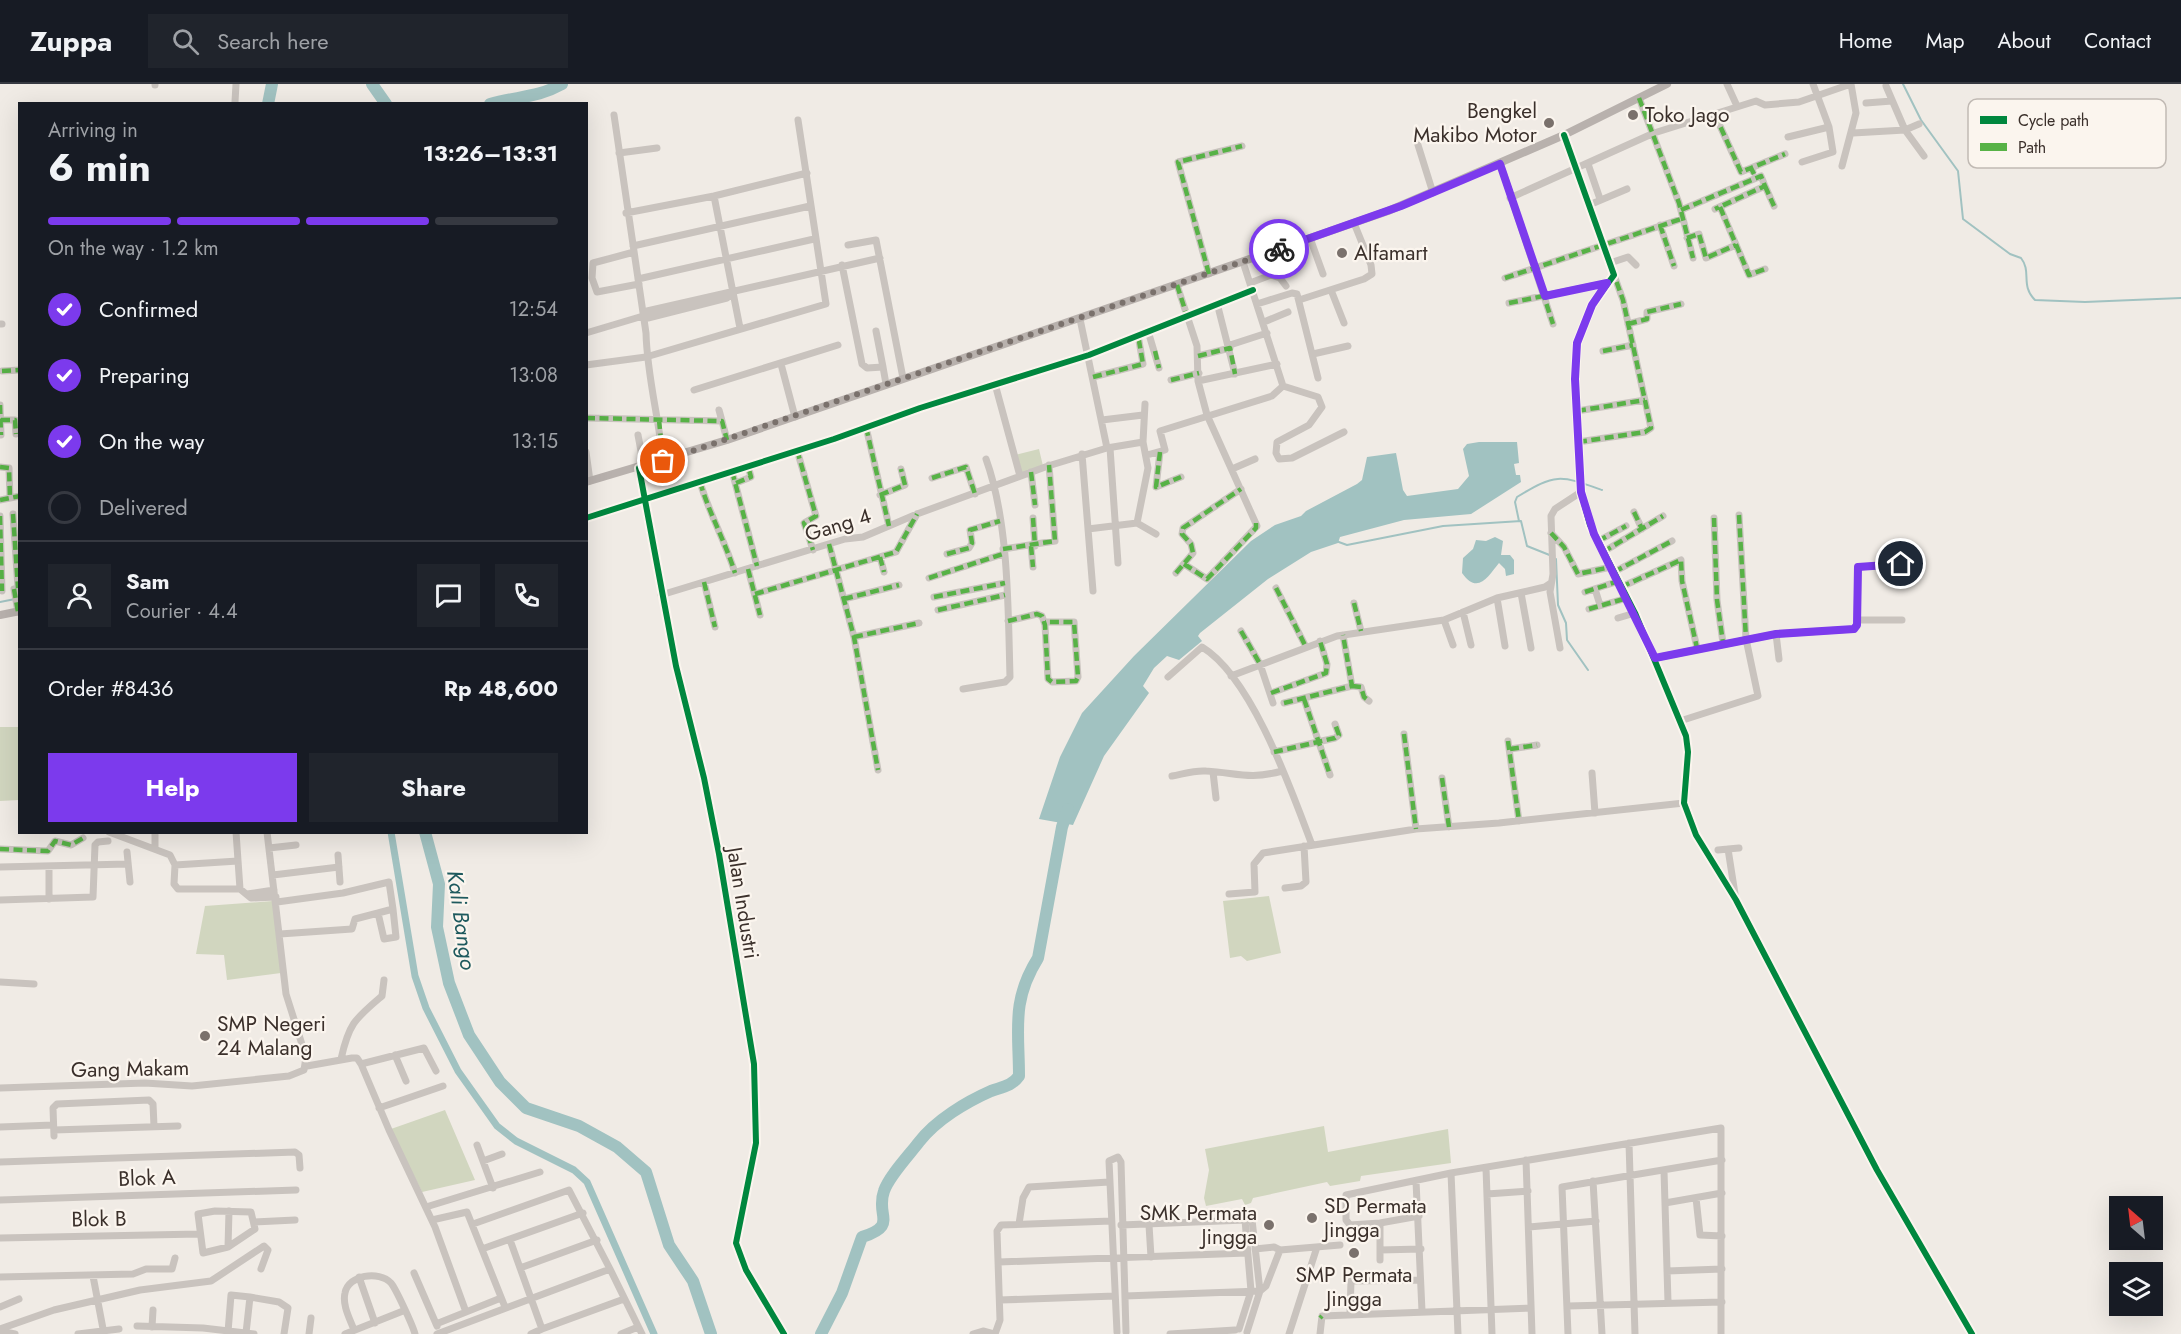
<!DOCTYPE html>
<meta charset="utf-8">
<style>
body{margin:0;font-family:Jost,sans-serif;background:#20242c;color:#f1f3f6;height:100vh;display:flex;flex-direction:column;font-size:22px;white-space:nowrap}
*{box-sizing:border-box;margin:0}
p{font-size:20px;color:#9ea1a6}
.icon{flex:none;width:33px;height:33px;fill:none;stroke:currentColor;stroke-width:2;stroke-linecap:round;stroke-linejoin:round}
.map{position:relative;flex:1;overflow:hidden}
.sheet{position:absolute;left:18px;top:18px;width:570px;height:732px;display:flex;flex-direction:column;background:#171b24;border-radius:0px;box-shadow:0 6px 24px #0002}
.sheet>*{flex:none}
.needle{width:39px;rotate:332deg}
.buttons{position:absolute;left:2109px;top:1112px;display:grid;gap:12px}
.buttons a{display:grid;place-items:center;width:54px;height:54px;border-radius:0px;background:#171b24;box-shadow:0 6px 24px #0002;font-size:30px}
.pin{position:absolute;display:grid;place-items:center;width:51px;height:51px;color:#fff;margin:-26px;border:3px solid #fff;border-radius:50%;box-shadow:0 2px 6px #0007}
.courier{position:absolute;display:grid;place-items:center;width:60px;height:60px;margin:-30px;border:4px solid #7c3aed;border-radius:50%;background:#fff;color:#222;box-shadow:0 2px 8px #0007}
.headline em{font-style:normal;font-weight:700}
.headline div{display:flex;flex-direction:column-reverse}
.headline{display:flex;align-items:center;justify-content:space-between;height:102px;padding:0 30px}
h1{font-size:39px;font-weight:700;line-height:45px}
.bar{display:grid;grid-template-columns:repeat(4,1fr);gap:9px 6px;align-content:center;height:72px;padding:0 30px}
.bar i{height:8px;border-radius:4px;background:#363941}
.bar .on{background:#7c3aed}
.bar p{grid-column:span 4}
.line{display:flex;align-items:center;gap:15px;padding:0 30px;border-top:2px solid #363941}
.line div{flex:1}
.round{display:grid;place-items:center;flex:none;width:63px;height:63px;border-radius:0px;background:#20242c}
ol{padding:0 30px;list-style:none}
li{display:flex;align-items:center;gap:18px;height:66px}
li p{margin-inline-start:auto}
li .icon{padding:6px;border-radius:50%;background:#7c3aed;color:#fff;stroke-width:4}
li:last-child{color:#9ea1a6}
li i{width:33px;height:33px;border:3px solid #363941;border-radius:50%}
.primary-button{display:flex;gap:12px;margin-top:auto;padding:12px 30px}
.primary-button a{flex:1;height:69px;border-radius:0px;background:#7c3aed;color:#fff;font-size:24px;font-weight:700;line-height:69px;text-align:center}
.primary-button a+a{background:#20242c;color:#f1f3f6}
header{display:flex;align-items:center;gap:36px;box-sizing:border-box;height:84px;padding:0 30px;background:#171b24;border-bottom:2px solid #363941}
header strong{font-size:28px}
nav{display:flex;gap:33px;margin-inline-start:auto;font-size:21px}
.search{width:420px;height:54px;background:#20242c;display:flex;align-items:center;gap:15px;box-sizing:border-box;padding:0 21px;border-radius:0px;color:#9ea1a6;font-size:22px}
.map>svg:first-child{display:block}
</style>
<header>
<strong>Zuppa</strong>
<div class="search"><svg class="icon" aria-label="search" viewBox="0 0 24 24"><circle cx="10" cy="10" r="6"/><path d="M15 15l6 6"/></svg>Search here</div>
<nav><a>Home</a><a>Map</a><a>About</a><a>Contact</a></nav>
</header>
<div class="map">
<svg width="2181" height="1250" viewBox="0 0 2181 1250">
<rect width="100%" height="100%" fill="#f0ebe5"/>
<path fill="#d1d6bf" d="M1039,365L1043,382L1022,389L1015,371Z
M0,643H19V716L0,717Z
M1269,812L1281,869L1247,877L1241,872L1230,874L1223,817Z
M273,817L281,889L227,896L224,871L196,870L205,822Z
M445,1026L475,1096L422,1108L391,1045Z
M1324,1042L1328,1068L1448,1045L1451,1079L1361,1092L1360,1097L1330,1102L1327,1098L1253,1114L1251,1119L1245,1121L1242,1115L1206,1122L1204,1114L1209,1086L1205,1065Z"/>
<path fill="#a1c2c1" d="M1479,358H1517L1519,379L1514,380L1516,391H1520L1521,398L1471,430L1404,436L1340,453L1338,459L1311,468L1268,495L1200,549L1198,552L1202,557L1179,576L1167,572L1154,584L1143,602L1149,609L1104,672L1073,741L1039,735L1060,673L1082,629L1134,572L1251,457L1275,441L1301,432L1306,427L1357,400L1362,396L1367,373L1396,369L1403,406L1407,412L1458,405L1469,392L1463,365L1467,360Z
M1495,453L1503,457L1501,471H1510L1514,476V490L1506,492L1505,485L1499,479C1489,491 1478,512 1462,489L1463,474L1473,465L1476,456L1486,457Z"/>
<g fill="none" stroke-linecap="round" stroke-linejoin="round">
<path stroke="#a1c2c1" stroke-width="2" d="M1903,0L1921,36L1958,87L1963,135L2010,170L2021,174C2032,188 2020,201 2035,216L2085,218L2181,214
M1519,437L1515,418L1517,413C1556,389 1560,391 1602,406
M1336,457L1347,461L1443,442L1521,437L1527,462L1552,472
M1556,475L1558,521L1566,539L1567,556L1588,586
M0,518L20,514"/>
<path stroke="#a1c2c1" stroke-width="7" d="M391,748L415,892L426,924L458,987L497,1042L516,1057L574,1086L587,1098L654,1250"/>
<path stroke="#a1c2c1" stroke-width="12" d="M372,0L386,20
M268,20L272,0
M490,20C518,12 537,14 562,0
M425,748L439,800L437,843L449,899L469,951L500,998L526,1024L579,1042L617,1063L646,1088L669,1161L693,1197L711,1250
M821,1250L842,1209L862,1153C899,1141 875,1132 884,1107C889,1092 910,1070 919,1058C936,1036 966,1018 991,1007C1002,1003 1012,1002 1019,992C1019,946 1011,917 1038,874L1062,743L1068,725"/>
<path stroke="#c9c3be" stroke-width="7" d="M1727,0L1737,22
M155,1V0
M1639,14L1679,119L1693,174
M235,18L236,0
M1866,19L1892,17
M614,31L646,249C647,292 659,334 663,377
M1715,31L1741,88L1751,84
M1919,40L1905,46L1924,72
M1853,49L1905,46L1886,2
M1564,51L1614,191L1592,221L1577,259L1575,295L1581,408L1590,441L1635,529L1686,652L1688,668L1684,719L1696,751L1736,816L1877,1086L1972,1250
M1788,53L1829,43
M1418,61L1433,109
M619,69L657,64
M1802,78L1833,68L1829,43L1813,0
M1500,79L1553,240
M1588,80L1600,115
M1842,82L1856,29L1851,0
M1753,88L1751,84L1785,70
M1765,102L1774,122
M714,112L740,244
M1510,114L1654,49L1756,17L1765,21L1799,18L1851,0
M1589,121L1627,105
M1720,123L1749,191L1765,185
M1681,126L1761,92L1765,102L1715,125
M626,129L714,112L807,89
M1660,141L1674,182
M1310,154L1323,190
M1687,154L1699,150L1706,174L1736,161
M848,161L876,156L903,294
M633,162L810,122
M634,168L593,179L592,194L597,208L639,200
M1243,178L1283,302
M1610,179L1628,173L1636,181
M842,181L862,280L867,284L883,283L886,300
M1209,190L1178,78L1242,62
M1505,194L1681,135
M638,195L814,155
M1250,199L1271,191L1280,194L1286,202
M1177,201L1197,262L1198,297L1207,331L1257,442L1207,495L1184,480
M1331,206L1344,239
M1299,216L1364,195L1372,190L1371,181L1354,139
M1217,219L1235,290
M1509,219L1607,199
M1257,220L1292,209L1297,210L1318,294
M643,232L648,234L727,214L732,209
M1264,238L1288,228
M0,240H2
M1628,240L1647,235V228L1681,220
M876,247L883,283
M1148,247L1159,284
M586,249L643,232L647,227L880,174
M1230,261L1267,249
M1603,267L1633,261
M1313,270L1348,262
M1198,272L1230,264
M781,280L795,333
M586,281L646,273L826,220L798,36
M2,287L20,286
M1093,293L1143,280L1138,251
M1171,296L1199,289
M1198,297L1277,280
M995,300L1020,392
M1283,302L1318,313L1322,323L1309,341L1277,358L1276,369L1279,375L1292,374L1344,348
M694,306L838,261
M0,321L1,351
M719,326L722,337
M1577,327L1645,316
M586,334L722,337L727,356
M1,336H15L16,350
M1102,336L1143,331
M866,343L889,442
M638,351L644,383
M1143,358L1145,320
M1578,358L1645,348L1651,344L1623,216L1614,191
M1107,364L1143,358L1148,384L1137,439L1156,450
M1110,364L1118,479
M797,366L816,432L804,439L813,466
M586,368L590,397
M1160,368L1156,403L1181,393
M1082,370L1093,507
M1147,371L1165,366L1160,347L1272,312L1283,302
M0,383L9,384L10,414
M639,384L676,582L704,694L719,770L754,980L756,1059L736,1159L746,1186L784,1250
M1232,385L1255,375
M732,387L757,482
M1031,388L1035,421
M932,394L966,383L975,410
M700,398C709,429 725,457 735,489
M736,399L751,393L748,382
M880,411L905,401L901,385
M0,416L20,412
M1634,428L1642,445
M13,430L18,504
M0,432L2,507
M586,434L834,355L920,324L1089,271L1253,206
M1033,434L1035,462
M1714,434L1717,516L1723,559
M1088,445L1137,439
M1551,449L1564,463L1578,490L1611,483
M1598,457L1626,442
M829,460L854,553L878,686
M1031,462L1033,483
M1003,465L1055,457L1049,381
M1603,468L1663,432
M947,470L969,464L972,459L970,446L1000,437
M880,473L884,488
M748,485L760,531
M1614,488L1672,457
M1176,489L1193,469L1191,460L1182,450L1183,444L1241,405
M929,494L1003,470
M704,498L715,543
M1621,503L1681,476L1682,497L1697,564
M1276,504L1306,563
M14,505L18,528
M1595,505L1600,521
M1585,508L1619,497
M1521,509L1531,564
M755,510L896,468L917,430
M661,511L845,455L863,453L917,430L1048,382L1107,364L1080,235
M934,513L1005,499
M1497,514L1505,562
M844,515L899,501
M1354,519L1361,547
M1589,525L1627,514
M938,526L1005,511
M1463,528L1471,561
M1618,534L1635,529
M1444,536L1453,561
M1857,536H1902
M1008,537L1037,530L1042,532L1045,541L1048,595L1052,598L1076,597L1078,593L1074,538H1045
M1241,547L1260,580L1273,619
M1776,550L1779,575
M854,553L919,539
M1560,564L1550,508L1553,490L1551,432L1555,425L1581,408
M1655,574L1776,550L1854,545L1857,541L1858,483L1901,480
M1231,592L1337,552L1444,536L1497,514L1545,503L1551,499
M1168,593L1202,563C1252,593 1292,708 1312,761
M1352,602L1361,603L1364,613L1369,617
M963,605L1005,598L1010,593C1008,524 1009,439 986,375
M1271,609L1326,589L1327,580L1320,557
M1304,615L1330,691
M1284,619L1352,602L1343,551
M1680,637L1758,612L1746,555L1739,431
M1404,650L1416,745
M1508,657L1519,737
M1510,665L1537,661
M1274,668L1335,654L1339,651L1335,640
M1213,688L1216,714
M1592,689L1595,729
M1172,692C1183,690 1195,686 1206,687C1238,689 1249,696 1282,687
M1442,694L1449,743
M109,748L170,771L175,781L174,800L178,805H240L251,814L276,813
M236,748L240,805
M155,764V748
M269,764L296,761
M0,765L48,767L55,757L71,761L83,754
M1718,766L1728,765
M127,768L130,798
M338,771L340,798
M175,781L238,777
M49,782V815
M0,783L128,780
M273,791L339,783
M1285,804L1301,802L1306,798L1304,762
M247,810L274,806
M1229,810L1255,808L1254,780L1263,769L1416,745L1499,739L1684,719
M1735,810L1728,765L1739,764
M0,816L93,813L95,761L98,758L108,757
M277,818L343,809L389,798L393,825L378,829
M280,850L352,845L355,835L378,829L384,855L396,853L393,825
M0,898L34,900
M395,971L406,997
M341,975C349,939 355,935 382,912L384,896
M361,980L389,1046L435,1143L466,1228
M307,982L352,974H357L361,980L424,964L436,987
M0,1004L145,999L192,1002L289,992L304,986L306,973L286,910L267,748
M379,1024L443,1002
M0,1043L53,1041
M54,1046L178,1042
M54,1052L53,1024L57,1020L149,1016L153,1020L154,1042
M1629,1059L1635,1250
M477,1061L493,1104
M1526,1076L1532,1250
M483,1077L502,1070
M0,1078L295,1068L299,1071L300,1084
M1486,1084L1492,1250
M1664,1087L1668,1218
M1451,1089L1458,1250
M1416,1097L1422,1227
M1593,1097L1602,1250
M1487,1110L1528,1107
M1696,1114L1700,1151L1722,1152
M0,1116L296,1106
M1665,1119L1722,1109
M426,1123L540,1088
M215,1127L251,1128L255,1145L228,1163L203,1169L198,1130Z
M1419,1132L1380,1139L1350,1141L1346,1136V1111L1451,1089L1721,1044V1250
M432,1136L467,1128L505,1223
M254,1138L295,1136
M473,1140L569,1106L610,1185
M1019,1140L1023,1114L1029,1103L1109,1098
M1121,1141L1245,1136
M1149,1141L1151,1173
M1529,1143L1596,1137
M0,1154L199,1150
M510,1156L542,1245L624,1215
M228,1163L229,1127
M482,1165L583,1129
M1255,1165L1274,1163L1280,1166L1340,1161
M1380,1166L1421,1165
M1380,1176V1139
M999,1178L1247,1169
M520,1184L597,1156
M1667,1187L1722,1185
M414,1189L437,1242
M93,1192L104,1250
M0,1193L133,1190L146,1185H172L175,1174
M359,1193L375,1239
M1125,1212L1260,1207L1266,1202L1280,1166
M1000,1216L1115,1212
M1568,1222L1722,1218
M0,1223L19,1215
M1350,1230L1351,1197L1420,1196
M436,1240L501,1214
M137,1242L203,1244L254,1250
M152,1243L153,1226
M0,1245L54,1226L140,1206L211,1197L264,1162L268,1166L261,1185
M1239,1245L1251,1207L1245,1136H1252L1260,1207L1247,1248
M354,1246C350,1235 342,1221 345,1209C348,1191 379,1186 391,1199C396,1205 413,1242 415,1250
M0,1247L15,1250
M228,1248L231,1211L250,1213
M1117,1248L1109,1077L1118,1073L1121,1078L1126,1248
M246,1249L250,1213L279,1218L288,1224L284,1250
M78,1250L119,1245
M309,1250L311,1234
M345,1250L403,1227
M437,1250L610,1185L642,1250
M531,1250L542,1245
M621,1250L638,1243
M973,1250L983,1247L994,1250
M995,1250L1000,1236L997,1147L1001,1141L1111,1137
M1170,1250L1235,1246
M1289,1250L1317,1163
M1320,1250L1322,1232L1531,1224
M1568,1250L1562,1103L1722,1076"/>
<path stroke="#b8b1ad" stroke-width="8" d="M586,398L727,356L1388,127L1564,51L1667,0
M0,531L20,527"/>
<path stroke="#57b246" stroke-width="4.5" stroke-dasharray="9 4.5" stroke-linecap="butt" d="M1639,14L1679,119L1693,174
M1715,31L1741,88L1751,84
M1500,79L1553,240
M1754,90L1751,84L1785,70
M1765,102L1774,122
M1720,123L1749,191L1765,185
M1681,126L1761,92L1765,102L1715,125
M1660,141L1674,182
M1687,154L1699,150L1706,174L1736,161
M1209,190L1178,78L1242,62
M1505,194L1681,135
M1177,201L1187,232
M1509,219L1607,199
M1628,240L1647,235V228L1681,220
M1155,267L1159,284
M1603,267L1633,261
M1198,272L1230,264L1235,290
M2,287L20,286
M1093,293L1143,280L1138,251
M1171,296L1199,289
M0,321L1,351
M1577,327L1645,316
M586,334L722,337L727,356
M1,336H15L16,350
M659,336L663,377
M866,343L889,442
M1578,358L1645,348L1651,344L1623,216L1614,191
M797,366L816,432L804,439L813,466
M1160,368L1156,403L1181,393
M0,383L9,384L10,414
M732,387L757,482
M1031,388L1035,421
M932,394L966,383L975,410
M700,398C709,429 725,457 735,489
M736,399L751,393L748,382
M880,411L905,401L901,385
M0,416L20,412
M1634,428L1642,445
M13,430L18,504
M1739,431L1746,555
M0,432L2,507
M1033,434L1035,462
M1714,434L1717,516L1723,559
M1551,449L1564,463L1578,490L1611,483
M1598,457L1626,442
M829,460L854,553L878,686
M1031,462L1033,483
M1003,465L1055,457L1049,381
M1603,468L1663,432
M947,470L969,464L972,459L970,446L1000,437
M880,473L884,488
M1184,480L1207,495L1256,444V439
M748,485L760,531
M1614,488L1672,457
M1176,489L1193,469L1191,460L1182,450L1183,444L1241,405
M929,494L1003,470
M704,498L715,543
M1621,503L1681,476L1682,497L1697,564
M1276,504L1306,563
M14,505L18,528
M1585,508L1619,497
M755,510L896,468L917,430
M934,513L1005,499
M844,515L899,501
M1354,519L1361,547
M1589,525L1627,514
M938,526L1005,511
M1008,537L1037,530L1042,532L1045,541L1048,595L1052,598L1076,597L1078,593L1074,538H1045
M1241,547L1260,580
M854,553L919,539
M1352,602L1361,603L1364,613L1369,617
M1271,609L1326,589L1327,580L1320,557
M1304,615L1330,691
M1284,619L1352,602L1343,551
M1404,650L1416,745
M1508,657L1519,737
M1510,665L1537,661
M1274,668L1335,654L1339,651L1335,640
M1442,694L1449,743
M0,765L48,767L55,757L71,761L83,754
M1320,1234L1322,1232"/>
<g stroke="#fbf5ee" stroke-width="10">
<path id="cycleway" d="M1564,51L1614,191L1592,221L1577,259L1575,295L1581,408L1590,441L1635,529L1686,652L1688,668L1684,719L1696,751L1736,816L1877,1086L1972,1250
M639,384L676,582L704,694L719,770L754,980L756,1059L736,1159L746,1186L784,1250
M586,434L834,355L920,324L1089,271L1253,206"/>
</g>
<use href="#cycleway" stroke="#00873e" stroke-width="6"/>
</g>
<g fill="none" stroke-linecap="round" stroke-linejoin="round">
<path stroke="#7a716c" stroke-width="6" stroke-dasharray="0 10.8" d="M663,377L1279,165"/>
<path stroke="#7c3aed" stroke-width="8" d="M1279,165L1401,122L1500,80L1545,212L1607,199L1592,221L1577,259L1575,295L1581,408L1594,450L1655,574L1776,550L1854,545L1857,541L1858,483L1901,480"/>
</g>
<g fill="#7a716c" stroke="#fbf5ee" stroke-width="2">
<circle cx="1633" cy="31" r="6"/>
<circle cx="1549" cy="39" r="6"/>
<circle cx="1342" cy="169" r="6"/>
<circle cx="205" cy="952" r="6"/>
<circle cx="1312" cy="1134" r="6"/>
<circle cx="1269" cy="1141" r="6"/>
<circle cx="1354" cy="1169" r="6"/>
</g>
<g text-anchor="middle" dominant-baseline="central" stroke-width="4.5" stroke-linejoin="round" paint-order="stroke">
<g font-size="21" fill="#3b302b" stroke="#fbf5ee" text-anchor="start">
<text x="1537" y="27" text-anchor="end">Bengkel<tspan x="1537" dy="24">Makibo Motor</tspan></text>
<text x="1645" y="31">Toko Jago</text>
<text x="1354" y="169">Alfamart</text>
<text x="217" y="940">SMP Negeri<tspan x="217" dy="24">24 Malang</tspan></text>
<text x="1324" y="1122">SD Permata<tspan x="1324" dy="24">Jingga</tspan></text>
<text x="1257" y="1129" text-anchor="end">SMK Permata<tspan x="1257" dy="24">Jingga</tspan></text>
<text x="1354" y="1191" text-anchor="middle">SMP Permata<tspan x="1354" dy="24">Jingga</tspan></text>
</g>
<g font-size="21" fill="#3b302b" stroke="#fbf5ee">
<text transform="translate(838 441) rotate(-17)">Gang 4</text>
<text transform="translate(743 819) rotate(81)">Jalan Industri</text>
<text transform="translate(130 985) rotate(-1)">Gang Makam</text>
<text transform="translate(147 1094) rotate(-2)">Blok A</text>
<text transform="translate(99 1135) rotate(-1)">Blok B</text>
</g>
<g font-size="22" font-style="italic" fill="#1f5a5e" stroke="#fbf5ee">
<text transform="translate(462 836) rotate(82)">Kali Bango</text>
</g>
</g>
<rect x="1968" y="15" width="198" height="69" rx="9" fill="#fbf5ee" stroke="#c1bab4" stroke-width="1.5"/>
<rect x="1980" y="32" width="27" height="8" fill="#00873e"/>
<rect x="1980" y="59" width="27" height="8" fill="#57b246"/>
<g font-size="16" fill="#3b302b">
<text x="2018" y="42">Cycle path</text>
<text x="2018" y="69">Path</text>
</g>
</svg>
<div class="buttons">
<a><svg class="needle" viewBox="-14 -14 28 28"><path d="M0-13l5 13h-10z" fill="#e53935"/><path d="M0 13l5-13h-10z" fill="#9ea1a6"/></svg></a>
<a><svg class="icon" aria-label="layers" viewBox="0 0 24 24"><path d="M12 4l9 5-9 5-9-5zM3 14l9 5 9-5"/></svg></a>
</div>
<div class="pin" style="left:663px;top:377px;background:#ea580c"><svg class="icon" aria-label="bag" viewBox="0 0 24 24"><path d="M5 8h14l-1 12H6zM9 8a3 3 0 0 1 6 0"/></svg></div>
<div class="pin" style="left:1901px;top:480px;background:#1f2937"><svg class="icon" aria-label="home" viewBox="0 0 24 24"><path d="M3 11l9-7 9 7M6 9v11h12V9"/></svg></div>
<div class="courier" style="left:1279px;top:165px"><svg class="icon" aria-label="bike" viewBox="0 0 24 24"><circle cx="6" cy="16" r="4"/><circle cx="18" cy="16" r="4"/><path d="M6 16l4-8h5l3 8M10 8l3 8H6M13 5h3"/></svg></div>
<section class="sheet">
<div class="headline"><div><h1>6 min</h1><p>Arriving in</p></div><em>13:26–13:31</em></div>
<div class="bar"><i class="on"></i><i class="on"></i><i class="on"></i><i></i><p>On the way · 1.2 km</p></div>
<ol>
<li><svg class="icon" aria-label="check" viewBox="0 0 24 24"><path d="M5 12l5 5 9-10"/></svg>Confirmed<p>12:54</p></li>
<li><svg class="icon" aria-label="check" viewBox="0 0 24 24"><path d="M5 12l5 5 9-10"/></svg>Preparing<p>13:08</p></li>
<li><svg class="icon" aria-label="check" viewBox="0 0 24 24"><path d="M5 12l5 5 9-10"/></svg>On the way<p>13:15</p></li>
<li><i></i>Delivered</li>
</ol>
<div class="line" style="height:108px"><a class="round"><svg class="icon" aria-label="person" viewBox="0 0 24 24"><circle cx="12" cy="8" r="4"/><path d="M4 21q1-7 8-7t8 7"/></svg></a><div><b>Sam</b><p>Courier · 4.4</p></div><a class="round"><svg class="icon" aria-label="chat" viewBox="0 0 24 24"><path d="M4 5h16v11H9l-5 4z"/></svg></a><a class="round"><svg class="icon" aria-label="phone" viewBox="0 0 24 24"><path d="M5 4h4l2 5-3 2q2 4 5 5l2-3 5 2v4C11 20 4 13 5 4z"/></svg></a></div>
<div class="line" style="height:78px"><div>Order #8436</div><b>Rp 48,600</b></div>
<div class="primary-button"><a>Help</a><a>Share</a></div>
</section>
</div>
